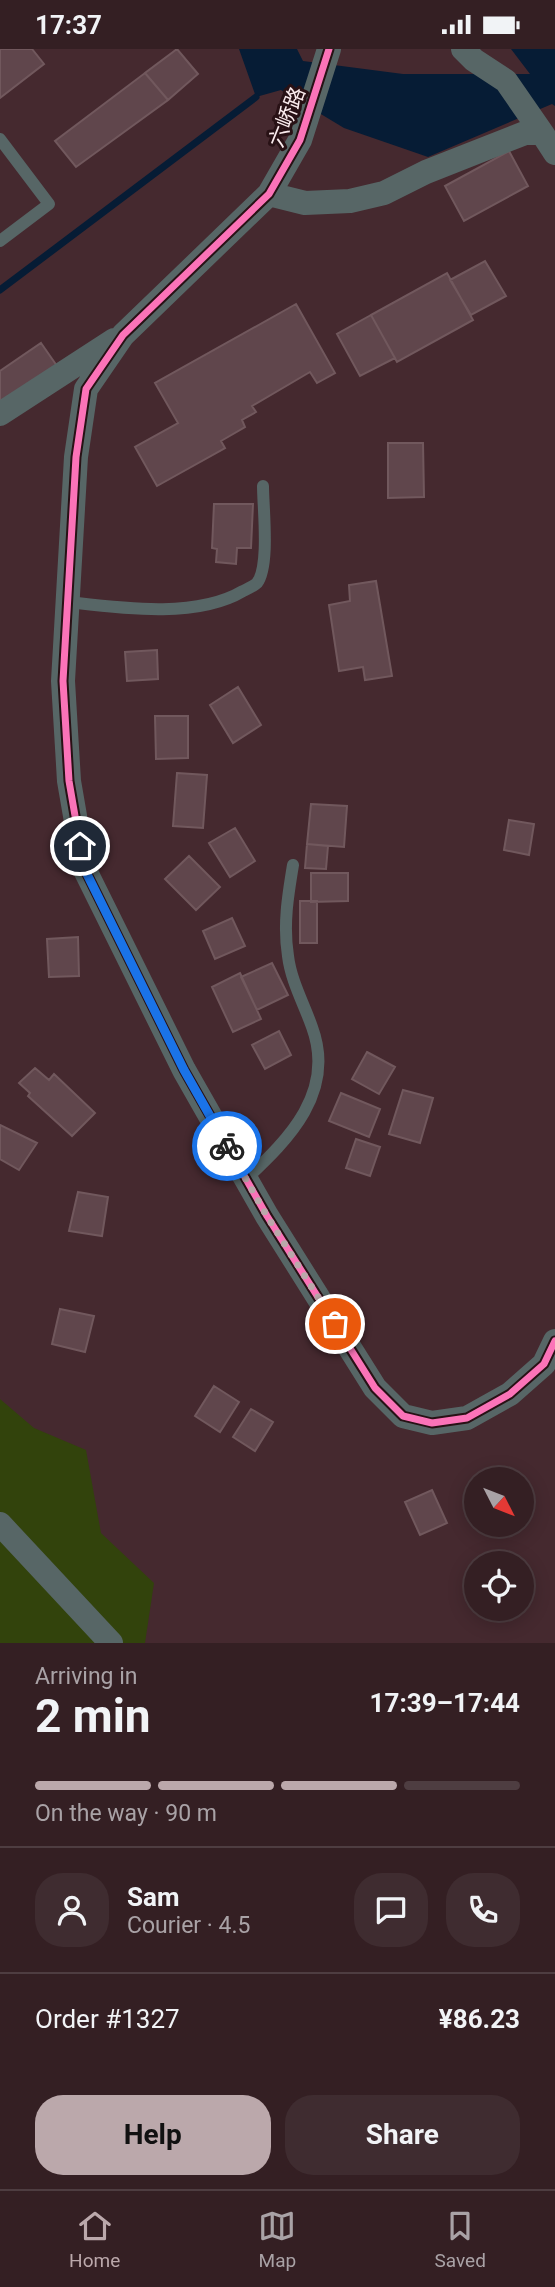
<!DOCTYPE html>
<meta charset="utf-8">
<style>
body{margin:0;font-family:Roboto,"Noto Sans SC",sans-serif;background:#3f2c30;color:#f1f3f6;height:100vh;display:flex;flex-direction:column;font-size:26px;white-space:nowrap}
*{box-sizing:border-box;margin:0}
p{font-size:23px;color:#a9a2a6}
.icon{flex:none;width:38px;height:38px;fill:none;stroke:currentColor;stroke-width:2;stroke-linecap:round;stroke-linejoin:round}
.map{position:relative;height:1594px;overflow:hidden}
.drawer{display:flex;flex-direction:column;background:#341f23;flex:1}
.drawer>*{flex:none}
.needle{width:46px;rotate:132deg}
.buttons{position:absolute;left:464px;top:1418px;display:grid;gap:14px}
.buttons a{display:grid;place-items:center;width:70px;height:70px;border-radius:50%;background:#341f23;box-shadow:0 4px 18px #0003,0 0 0 2px #4e3d41;font-size:35px}
.pin{position:absolute;display:grid;place-items:center;width:60px;height:60px;color:#fff;margin:-30px;border:4px solid #fff;border-radius:50%;box-shadow:0 2px 7px #0007}
.courier{position:absolute;display:grid;place-items:center;width:70px;height:70px;margin:-35px;border:5px solid #1a73e8;border-radius:50%;background:#fff;color:#222;box-shadow:0 2px 9px #0007}
.head em{font-style:normal;font-weight:700}
.head div{display:flex;flex-direction:column-reverse}
.head{display:flex;align-items:center;justify-content:space-between;height:119px;padding:0 35px}
h1{font-size:46px;font-weight:700;line-height:52px}
.bar{display:grid;grid-template-columns:repeat(4,1fr);gap:10px 7px;align-content:center;height:84px;padding:0 35px}
.bar i{height:9px;border-radius:5px;background:#4e3d41}
.bar .active{background:#bba8ab}
.bar p{grid-column:span 4}
.line{display:flex;align-items:center;gap:18px;padding:0 35px;border-top:2px solid #4e3d41}
.line div{flex:1}
.round{display:grid;place-items:center;flex:none;width:74px;height:74px;border-radius:28px;background:#3f2c30}
.cta{display:flex;gap:14px;margin-top:auto;padding:14px 35px}
.cta a{flex:1;height:80px;border-radius:28px;background:#bba8ab;color:#111;font-size:28px;font-weight:700;line-height:80px;text-align:center}
.cta a+a{background:#3f2c30;color:#f1f3f6}
.status{display:flex;justify-content:space-between;align-items:center;height:49px;padding:0 35px;background:#341f23;direction:ltr}
.status svg{height:19px;fill:currentColor}
.menu{display:flex;justify-content:space-around;align-items:center;height:98px;border-top:2px solid #4e3d41;background:#341f23;font-size:19px;color:#a9a2a6}
.menu a{display:grid;justify-items:center;gap:4px}
.menu .active{color:#bba8ab}
.map>svg:first-child{display:block}
</style>
<div class="status"><b>17:37</b><svg viewBox="0 0 49 12"><path d="M0 12V9h3v3zM5 12V6h3v6zM10 12V3h3v9zM15 12V0h3v12zM26 1h20v11H26zM47 4h2v5h-2z"/></svg></div>
<div class="map">
<svg width="555" height="1594" viewBox="0 0 555 1594">
<rect width="100%" height="100%" fill="#45292f"/>
<path fill="#32430c" d="M0,1350L34,1379L86,1401L101,1484L154,1534L145,1594H0Z"/>
<path fill="#061c35" d="M239,0H297L303,12L403,25H530L511,0H555V57L552,55L428,108L344,79L281,41L256,48Z"/>
<g fill="none" stroke-linecap="round" stroke-linejoin="round">
<path stroke="#061c35" stroke-width="7" d="M0,241L256,48"/>
</g>
<path fill="#60464c" stroke="#71585d" stroke-width="2" d="M0,0H32L44,15L0,49Z
M177,0L198,25L168,51L145,24Z
M145,24L168,51L76,118L55,92Z
M509,102L528,137L464,172L445,137Z
M485,212L506,247L471,266L450,231Z
M447,224L473,271L397,313L371,266Z
M296,255L335,324L317,334L310,323L252,357L256,363L242,371L245,378L221,392L225,399L157,437L135,398L178,374L155,334Z
M371,266L395,309L360,327L337,285Z
M41,294L57,317L0,356V322Z
M388,394H423L424,448L388,449Z
M214,455H253L251,499H237L236,515L216,513L217,500L212,499Z
M376,532L392,627L365,631L363,618L339,622L329,556L350,552L349,536Z
M157,601L158,630L127,632L125,603Z
M238,638L261,676L233,694L210,656Z
M155,667H188V709L156,710Z
M177,724L207,726L203,779L173,777Z
M311,755L347,757L344,798L307,795Z
M509,771L534,775L529,806L504,801Z
M235,779L255,812L230,828L209,794Z
M307,795L328,797L326,820L305,819Z
M189,807L220,838L196,861L165,830Z
M311,824H348V852L311,853Z
M300,852H317V894H300Z
M232,869L245,897L215,910L203,882Z
M78,888L79,927L49,928L47,890Z
M272,914L288,946L257,961L241,928Z
M240,924L261,970L233,983L212,938Z
M279,982L291,1006L265,1020L252,996Z
M367,1003L395,1018L379,1045L352,1030Z
M35,1019L49,1031L54,1025L95,1064L72,1087L28,1047L30,1044L19,1034Z
M403,1041L433,1049L420,1094L389,1085Z
M341,1044L380,1060L369,1088L329,1072Z
M0,1076L37,1094L19,1121L0,1110Z
M356,1090L380,1098L370,1127L346,1119Z
M78,1143L108,1148L102,1187L69,1182Z
M60,1260L94,1267L85,1303L52,1295Z
M214,1337L239,1353L220,1383L195,1367Z
M251,1360L273,1373L255,1402L233,1388Z
M432,1441L447,1474L420,1486L405,1453Z"/>
<g fill="none" stroke-linecap="round" stroke-linejoin="round">
<path stroke="#576666" stroke-width="12" d="M0,90L49,155L0,192
M68,553C120,559 196,570 243,542C247,540 254,537 257,534C270,517 263,459 263,437
M246,1130C289,1090 336,1043 312,978C304,955 291,932 288,907C283,876 288,846 293,816"/>
<path stroke="#576666" stroke-width="24" d="M329,0L300,91L269,145L123,286L86,340L76,408L63,632L69,732L84,819L184,1021L267,1167L375,1339L403,1367L432,1374L467,1369L510,1345L544,1315L555,1292
M463,0L474,11L506,32L542,84
M269,145L305,154L350,152L384,144L426,123L525,84H542L555,104
M0,365L114,291
M0,1475L111,1594"/>
<g stroke="#281115" stroke-width="11">
<path id="cycleway" d="M329,0L300,91L269,145L123,286L86,340L76,408L63,632L69,732L84,819L184,1021L267,1167L375,1339L403,1367L432,1374L467,1369L510,1345L544,1315L555,1292"/>
</g>
<use href="#cycleway" stroke="#fb73b8" stroke-width="7"/>
</g>
<g fill="none" stroke-linecap="round" stroke-linejoin="round">
<path stroke="#bba8ab" stroke-width="7" stroke-dasharray="0 12.6" d="M227,1097L267,1167L335,1275"/>
<path stroke="#1a73e8" stroke-width="9" d="M80,797L84,819L184,1021L227,1097"/>
</g>
<g text-anchor="middle" dominant-baseline="central" stroke-width="6" stroke-linejoin="round" paint-order="stroke">
<g font-size="21" fill="#fbecee" stroke="#281115">
<text transform="translate(287 68) rotate(-68)">六峤路</text>
</g>
</g>
</svg>
<div class="buttons">
<a><svg class="needle" viewBox="-14 -14 28 28"><path d="M0-13l5 13h-10z" fill="#e53935"/><path d="M0 13l5-13h-10z" fill="#a9a2a6"/></svg></a>
<a><svg class="icon" aria-label="locate" viewBox="0 0 24 24"><circle cx="12" cy="12" r="6"/><path d="M12 2v4M12 18v4M2 12h4M18 12h4"/></svg></a>
</div>
<div class="pin" style="left:335px;top:1275px;background:#ea580c"><svg class="icon" aria-label="bag" viewBox="0 0 24 24"><path d="M5 8h14l-1 12H6zM9 8a3 3 0 0 1 6 0"/></svg></div>
<div class="pin" style="left:80px;top:797px;background:#1f2937"><svg class="icon" aria-label="home" viewBox="0 0 24 24"><path d="M3 11l9-7 9 7M6 9v11h12V9"/></svg></div>
<div class="courier" style="left:227px;top:1097px"><svg class="icon" aria-label="bike" viewBox="0 0 24 24"><circle cx="6" cy="16" r="4"/><circle cx="18" cy="16" r="4"/><path d="M6 16l4-8h5l3 8M10 8l3 8H6M13 5h3"/></svg></div>
</div>
<section class="drawer">
<div class="head"><div><h1>2 min</h1><p>Arriving in</p></div><em>17:39–17:44</em></div>
<div class="bar"><i class="active"></i><i class="active"></i><i class="active"></i><i></i><p>On the way · 90 m</p></div>
<div class="line" style="height:126px"><a class="round"><svg class="icon" aria-label="person" viewBox="0 0 24 24"><circle cx="12" cy="8" r="4"/><path d="M4 21q1-7 8-7t8 7"/></svg></a><div><b>Sam</b><p>Courier · 4.5</p></div><a class="round"><svg class="icon" aria-label="chat" viewBox="0 0 24 24"><path d="M4 5h16v11H9l-5 4z"/></svg></a><a class="round"><svg class="icon" aria-label="phone" viewBox="0 0 24 24"><path d="M5 4h4l2 5-3 2q2 4 5 5l2-3 5 2v4C11 20 4 13 5 4z"/></svg></a></div>
<div class="line" style="height:91px"><div>Order #1327</div><b>¥86.23</b></div>
<div class="cta"><a>Help</a><a>Share</a></div>
</section>
<nav class="menu">
<a class="active"><svg class="icon" aria-label="home" viewBox="0 0 24 24"><path d="M3 11l9-7 9 7M6 9v11h12V9"/></svg>Home</a>
<a><svg class="icon" aria-label="map" viewBox="0 0 24 24"><path d="M3 6l6-2 6 2 6-2v14l-6 2-6-2-6 2zM9 4v14M15 6v14"/></svg>Map</a>
<a><svg class="icon" aria-label="saved" viewBox="0 0 24 24"><path d="M7 4h10v16l-5-4-5 4z"/></svg>Saved</a>
</nav>
